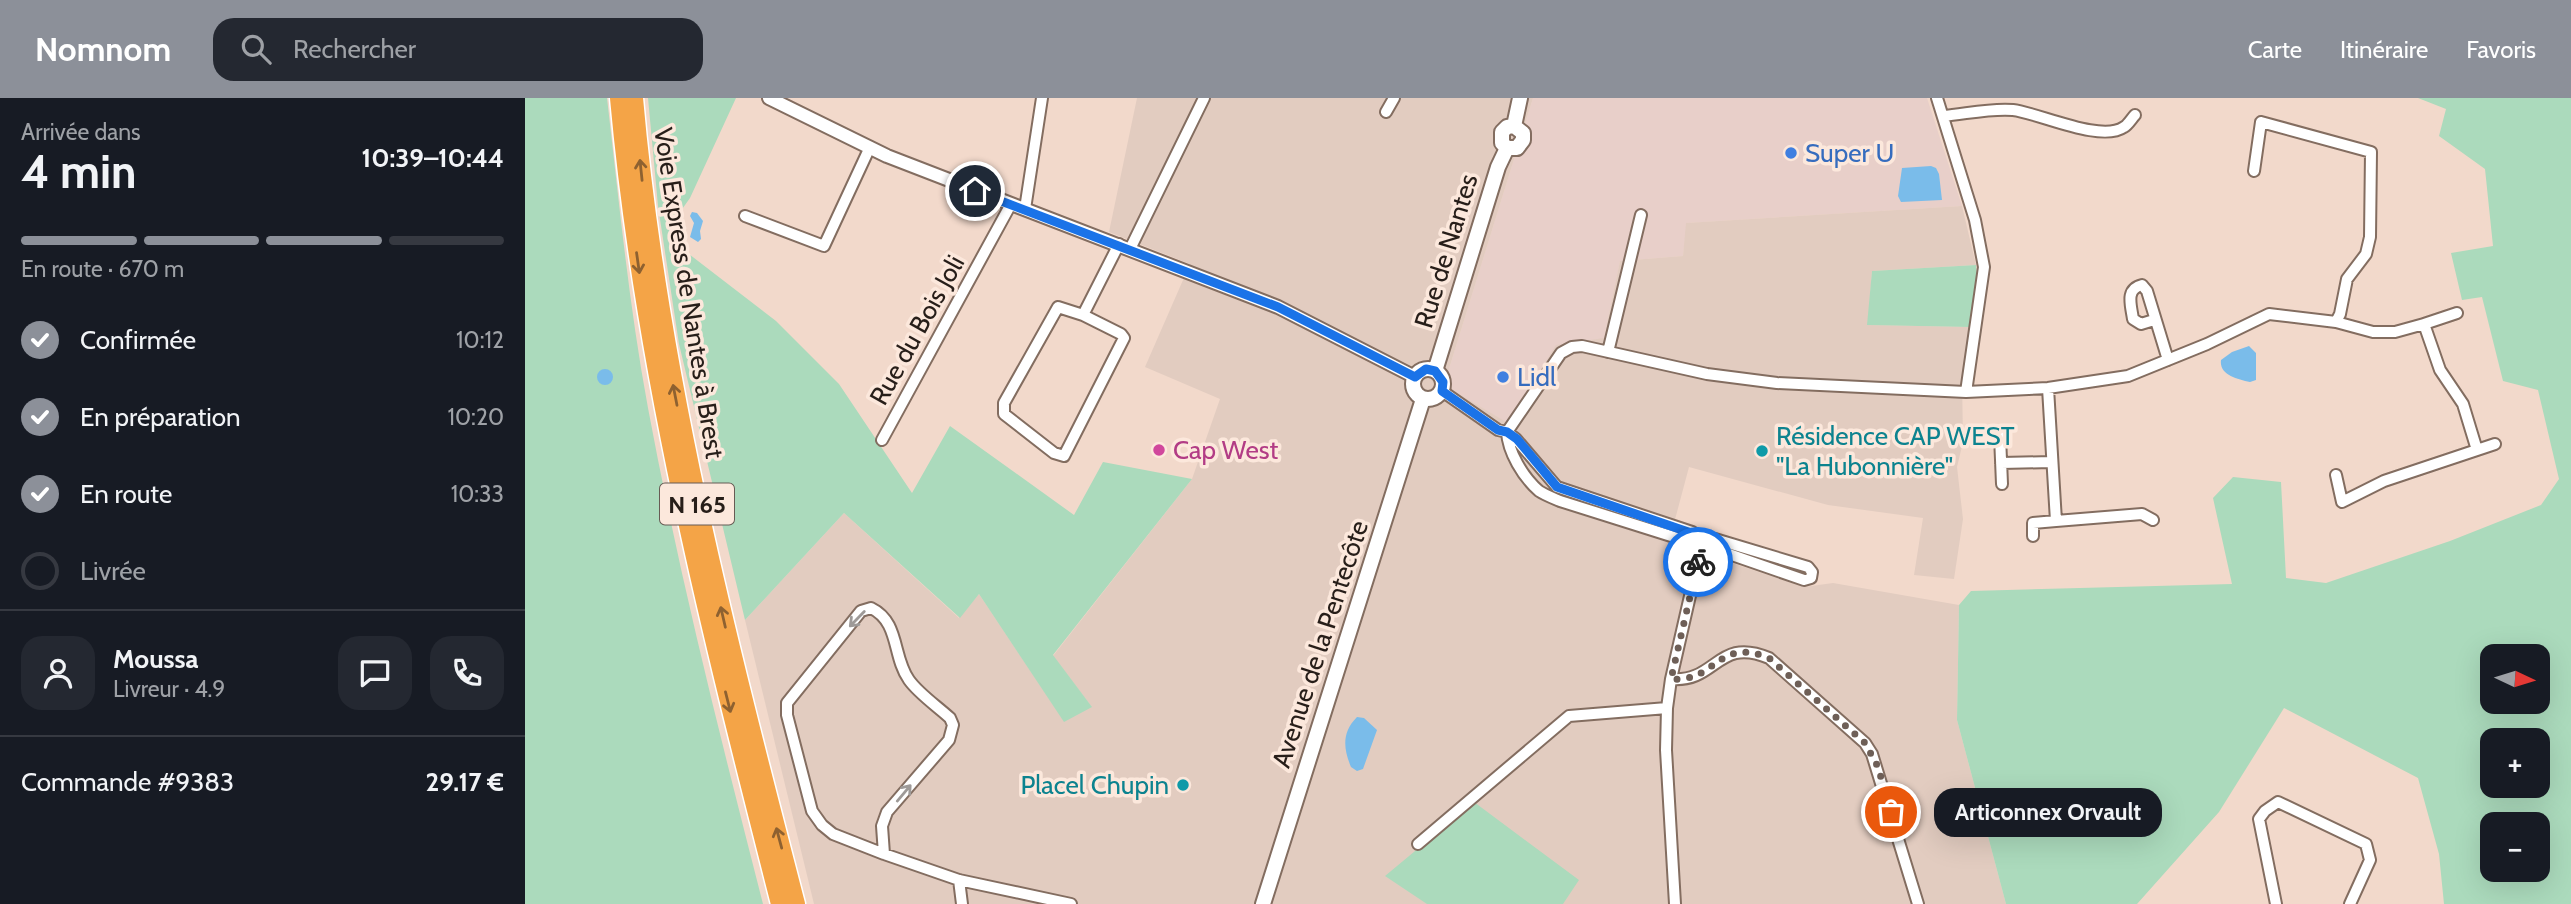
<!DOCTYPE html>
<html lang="fr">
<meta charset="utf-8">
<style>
body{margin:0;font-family:Cabin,sans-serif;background:#242831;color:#f1f3f6;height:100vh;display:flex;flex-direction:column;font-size:26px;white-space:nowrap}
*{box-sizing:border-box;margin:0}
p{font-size:23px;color:#9ea1a6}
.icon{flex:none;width:38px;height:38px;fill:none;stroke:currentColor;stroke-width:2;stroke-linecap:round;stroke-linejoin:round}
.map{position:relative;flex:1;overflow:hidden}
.side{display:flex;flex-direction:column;background:#171b24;width:525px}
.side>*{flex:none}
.needle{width:46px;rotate:94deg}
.buttons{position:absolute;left:1955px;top:546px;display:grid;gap:14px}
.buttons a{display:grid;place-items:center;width:70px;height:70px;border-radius:14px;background:#171b24;box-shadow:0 7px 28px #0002;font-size:35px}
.pin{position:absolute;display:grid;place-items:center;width:60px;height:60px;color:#fff;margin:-30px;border:4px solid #fff;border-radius:50%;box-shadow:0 2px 7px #0007}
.courier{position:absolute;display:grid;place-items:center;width:70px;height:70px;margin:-35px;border:5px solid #1a73e8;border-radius:50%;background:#fff;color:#222;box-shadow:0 2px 9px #0007}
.bubble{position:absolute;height:49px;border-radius:21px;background:#171b24;box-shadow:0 7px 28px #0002;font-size:23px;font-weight:800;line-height:49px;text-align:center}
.head em{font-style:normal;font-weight:800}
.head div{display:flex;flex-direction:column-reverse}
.head{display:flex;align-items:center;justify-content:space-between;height:119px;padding:0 21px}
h1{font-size:46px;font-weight:800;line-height:52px}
.bar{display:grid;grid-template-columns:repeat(4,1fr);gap:10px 7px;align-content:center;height:84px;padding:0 21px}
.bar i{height:9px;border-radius:5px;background:#363941}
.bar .selected{background:#8c9099}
.bar p{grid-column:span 4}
.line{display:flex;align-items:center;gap:18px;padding:0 21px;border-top:2px solid #363941}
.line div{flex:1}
.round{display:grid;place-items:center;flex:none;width:74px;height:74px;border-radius:21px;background:#242831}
ol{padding:0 21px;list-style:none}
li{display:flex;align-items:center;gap:21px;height:77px}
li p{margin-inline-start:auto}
li .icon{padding:7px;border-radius:50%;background:#8c9099;color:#fff;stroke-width:4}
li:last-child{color:#9ea1a6}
li i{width:38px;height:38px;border:4px solid #363941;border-radius:50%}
header{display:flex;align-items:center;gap:42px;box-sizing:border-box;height:98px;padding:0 35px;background:#8c9099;color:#fff}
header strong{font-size:33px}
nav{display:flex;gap:38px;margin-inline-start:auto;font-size:24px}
.search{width:490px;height:63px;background:#242831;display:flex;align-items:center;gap:18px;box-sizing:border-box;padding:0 24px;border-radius:21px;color:#9ea1a6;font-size:26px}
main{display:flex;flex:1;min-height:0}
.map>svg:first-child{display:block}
</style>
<header>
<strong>Nomnom</strong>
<div class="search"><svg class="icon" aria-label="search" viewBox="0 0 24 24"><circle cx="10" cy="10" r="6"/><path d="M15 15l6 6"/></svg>Rechercher</div>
<nav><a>Carte</a><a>Itinéraire</a><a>Favoris</a></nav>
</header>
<main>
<section class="side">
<div class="head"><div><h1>4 min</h1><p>Arrivée dans</p></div><em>10:39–10:44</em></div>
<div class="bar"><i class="selected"></i><i class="selected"></i><i class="selected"></i><i></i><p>En route · 670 m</p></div>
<ol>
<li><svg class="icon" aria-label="check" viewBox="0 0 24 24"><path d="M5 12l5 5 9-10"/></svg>Confirmée<p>10:12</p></li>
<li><svg class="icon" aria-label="check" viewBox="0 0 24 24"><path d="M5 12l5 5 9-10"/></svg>En préparation<p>10:20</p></li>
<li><svg class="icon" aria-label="check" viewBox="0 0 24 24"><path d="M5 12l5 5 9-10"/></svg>En route<p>10:33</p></li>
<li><i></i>Livrée</li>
</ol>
<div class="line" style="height:126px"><a class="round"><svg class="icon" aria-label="person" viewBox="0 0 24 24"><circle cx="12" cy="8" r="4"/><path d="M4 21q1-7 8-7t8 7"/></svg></a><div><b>Moussa</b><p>Livreur · 4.9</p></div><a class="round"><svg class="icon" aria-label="chat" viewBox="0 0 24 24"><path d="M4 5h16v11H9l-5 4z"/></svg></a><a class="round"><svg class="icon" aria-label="phone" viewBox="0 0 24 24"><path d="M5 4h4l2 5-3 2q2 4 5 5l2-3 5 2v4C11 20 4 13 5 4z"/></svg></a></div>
<div class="line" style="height:91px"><div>Commande #9383</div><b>29.17 €</b></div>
</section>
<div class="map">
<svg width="2046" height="806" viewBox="0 0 2046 806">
<rect width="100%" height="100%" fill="#f2d9cb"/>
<path fill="#e8cfc9" d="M1008,0H1402L1437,108L1162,125L1158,158L1095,163L1079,240L984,326L919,287Z"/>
<path fill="#e2ccc0" d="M612,0H1008L919,287L983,325L1031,247L1079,240L1095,163L1158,158L1161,125L1437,108L1451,167L1347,173L1343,227L1445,229L1437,280L1438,344L1432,369L1438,421L1429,481L1389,477L1398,420L1303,407L1164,369L1144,444L1279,489L1308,485L1434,507L1432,622L1481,806H289L220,522L319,415L434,520L454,496L539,623L566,608L528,558L667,381L695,301L620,269L665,166L584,134Z"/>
<path fill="#abdabc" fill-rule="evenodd" d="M0,0H82C94,103 104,208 123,310C154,477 196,642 238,806H0Z
M123,0H211L165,100L155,114L160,153L251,223L314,286L387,395L425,328L549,417L578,364L667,381L528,557L567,609L539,624L454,496L435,520L319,415L220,522L154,246L133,108Z
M1893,0H2046V806H1919L1914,756L1893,680L1759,610L1694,714L1612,806H1481L1432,622L1434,507L1446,493L1707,486L1688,400L1708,379L1756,384L1761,480L1801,485L1925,443L2016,407L2034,381L2013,292L1978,283L1957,199L1937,202L1926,155L1968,148L1960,71L1914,38L1921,11ZM1967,558H2012V604H1967ZM1967,642H2012V688H1967ZM1967,726H2012V772H1967Z
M1451,167L1452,178L1445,229L1342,227L1347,173Z
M949,704L1054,782L1038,806H902L860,778Z"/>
<path fill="#7abcea" d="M1406,68L1411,70L1414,76L1417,102L1376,104L1373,98L1377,70Z
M167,114L172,115L178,123L175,133L176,141L173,144L165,139L169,125L165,118Z
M1724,248L1731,255V282L1725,284C1712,281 1694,277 1696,262L1707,254Z
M72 279a8 8 0 1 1 16 0a8 8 0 1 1-16 0Z
M832,619L839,620L852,632L838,671L832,673L826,669C818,650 817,634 832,619Z"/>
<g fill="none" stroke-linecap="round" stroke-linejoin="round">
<g stroke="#836d60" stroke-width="14">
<path id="minor" d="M1412,0L1450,122L1459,169L1441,294
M861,14L869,0
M1418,18C1441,16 1465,10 1488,12C1514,15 1576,45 1599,29C1603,27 1607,20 1610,17
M1729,73L1736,24L1846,54L1845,139L1841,156L1822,181L1815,216L1811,224
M500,111L517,0
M220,118L299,148L345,49
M605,151L679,0
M533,209L558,217L596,236L599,240L539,358L529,355L479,316V305Z
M558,217L594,146
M1629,222L1616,226L1608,221C1606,207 1600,191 1617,187L1622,193L1643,262
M1899,226L1932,215
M1083,254L1116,117
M1523,290L1531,423L1617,416L1628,422
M917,293L973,332L982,334L991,341L1032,389L1167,434L1178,441L1146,581L1142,610L1141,652L1150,806
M982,334L1036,255L1047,249L1057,248L1182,276L1252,285L1441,294L1523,290L1603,278L1682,246L1744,216L1811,224L1848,234H1870L1899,226L1915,272L1938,306L1952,352L1859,383L1817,404L1811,377
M982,334C983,354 998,379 1014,393C1020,397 1028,400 1035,403L1162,443L1171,452
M1475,338L1477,386
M357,342L486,106
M1952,352L1970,346
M1476,365L1526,364
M1508,438V425L1531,423
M1190,441L1283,469L1287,474L1286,480L1279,482L1178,447H1168Z
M1146,581C1192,585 1192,538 1244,560L1340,645L1347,656L1393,806
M893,746L1044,618L1142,610
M359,756L357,728L362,714L424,642L428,627L425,620C412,608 394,596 384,582C367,558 375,524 346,510L336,513L262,605V617L287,713L297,727L308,736L359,756L434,782L546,806
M434,782L437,806
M1751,806L1734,721L1740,713L1753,704L1841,746L1845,762L1825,806"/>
</g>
<g stroke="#836d60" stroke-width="16">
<path id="tertiary" d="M244,0L362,58L753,209L890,279"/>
</g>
<g stroke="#836d60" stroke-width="18">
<path id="secondary" d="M989,28L995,0
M982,50H992L998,42V35L989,28
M982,50L977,45V34L982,29L989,28
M888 286a15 15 0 1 1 30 0a15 15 0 1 1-30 0Z
M910,273L973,69L982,50
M738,806L898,301"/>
</g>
<g stroke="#fff" stroke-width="21">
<path id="trunk" d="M94,0C119,275 187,540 255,806
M109,0C133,275 202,540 271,806"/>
</g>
<use href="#minor" stroke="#fff" stroke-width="10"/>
<use href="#tertiary" stroke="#fff" stroke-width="12"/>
<use href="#secondary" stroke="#fff" stroke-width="14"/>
<use href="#trunk" stroke="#f4a447" stroke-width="18"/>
</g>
<defs><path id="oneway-shaft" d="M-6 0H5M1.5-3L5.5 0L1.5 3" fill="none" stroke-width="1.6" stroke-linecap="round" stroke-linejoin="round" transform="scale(1.75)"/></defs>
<g stroke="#8e6130">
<use href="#oneway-shaft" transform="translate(116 72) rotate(-96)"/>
<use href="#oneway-shaft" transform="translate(113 165) rotate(82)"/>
<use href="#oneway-shaft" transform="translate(150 297) rotate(-101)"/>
<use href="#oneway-shaft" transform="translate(198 519) rotate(-103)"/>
<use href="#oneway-shaft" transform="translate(203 604) rotate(76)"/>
<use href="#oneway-shaft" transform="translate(254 740) rotate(-105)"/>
</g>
<g stroke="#9e9a98">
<use href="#oneway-shaft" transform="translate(332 521) rotate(134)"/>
<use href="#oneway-shaft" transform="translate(379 695) rotate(-50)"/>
</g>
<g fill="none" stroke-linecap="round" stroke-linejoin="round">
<path stroke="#6e5f57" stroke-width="7" stroke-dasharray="0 12.6" d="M1173,464L1146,581C1192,585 1192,538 1244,560L1340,645L1353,669L1366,714"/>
<path stroke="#1a73e8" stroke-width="9" d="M450,93L753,209L890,279L901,271L910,273L918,284L917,293L973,332L982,334L992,341L1032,389L1175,438L1178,444L1173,464"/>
</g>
<g fill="#3f7fe0" stroke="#fce8dc" stroke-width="2.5">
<circle cx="1266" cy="55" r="7"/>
<circle cx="978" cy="279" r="7"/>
</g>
<circle fill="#d1479c" stroke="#fce8dc" stroke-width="2.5" cx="634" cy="352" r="7"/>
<g fill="#0f9aa8" stroke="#fce8dc" stroke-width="2.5">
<circle cx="1237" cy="353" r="7"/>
<circle cx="658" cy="687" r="7"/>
</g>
<g text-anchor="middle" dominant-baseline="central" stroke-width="7" stroke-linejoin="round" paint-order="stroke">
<rect fill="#fce8dc" stroke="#675b54" stroke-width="2" x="135" y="385.5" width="74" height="41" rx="5"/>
<g font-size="24" font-weight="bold" fill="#271e19">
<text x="172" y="406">N 165</text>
</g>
<g font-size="26" fill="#366cbe" stroke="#fce8dc" text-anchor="start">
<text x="1280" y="55">Super U</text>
<text x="992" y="279">Lidl</text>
</g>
<g font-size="26" fill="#271e19" stroke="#fce8dc">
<text transform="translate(921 153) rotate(-73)">Rue de Nantes</text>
<text transform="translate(164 195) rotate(81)">Voie Express de Nantes à Brest</text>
<text transform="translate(392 232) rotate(-61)">Rue du Bois Joli</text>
<text transform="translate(795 546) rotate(-72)">Avenue de la Pentecôte</text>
</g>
<g font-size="26" fill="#0d838f" stroke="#fce8dc" text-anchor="start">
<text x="1251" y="338">Résidence CAP WEST<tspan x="1251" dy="30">"La Hubonnière"</tspan></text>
<text x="644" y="687" text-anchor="end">Placel Chupin</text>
</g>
<g font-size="26" fill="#b23c85" stroke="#fce8dc" text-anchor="start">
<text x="648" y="352">Cap West</text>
</g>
</g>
</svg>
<div class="buttons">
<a><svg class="needle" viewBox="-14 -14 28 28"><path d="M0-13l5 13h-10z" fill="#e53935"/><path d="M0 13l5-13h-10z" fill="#9ea1a6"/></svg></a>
<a>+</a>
<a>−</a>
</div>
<div class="pin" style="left:1366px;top:714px;background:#ea580c"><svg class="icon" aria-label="bag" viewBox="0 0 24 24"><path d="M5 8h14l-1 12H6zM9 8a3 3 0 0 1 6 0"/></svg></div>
<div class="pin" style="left:450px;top:93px;background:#1f2937"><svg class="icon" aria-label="home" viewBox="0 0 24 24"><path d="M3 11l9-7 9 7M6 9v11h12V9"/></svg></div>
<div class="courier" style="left:1173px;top:464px"><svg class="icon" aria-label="bike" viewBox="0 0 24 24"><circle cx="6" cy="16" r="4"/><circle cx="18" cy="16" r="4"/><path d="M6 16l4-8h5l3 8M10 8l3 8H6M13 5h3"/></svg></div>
<div class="bubble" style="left:1409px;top:690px;width:228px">Articonnex Orvault</div>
</div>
</main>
